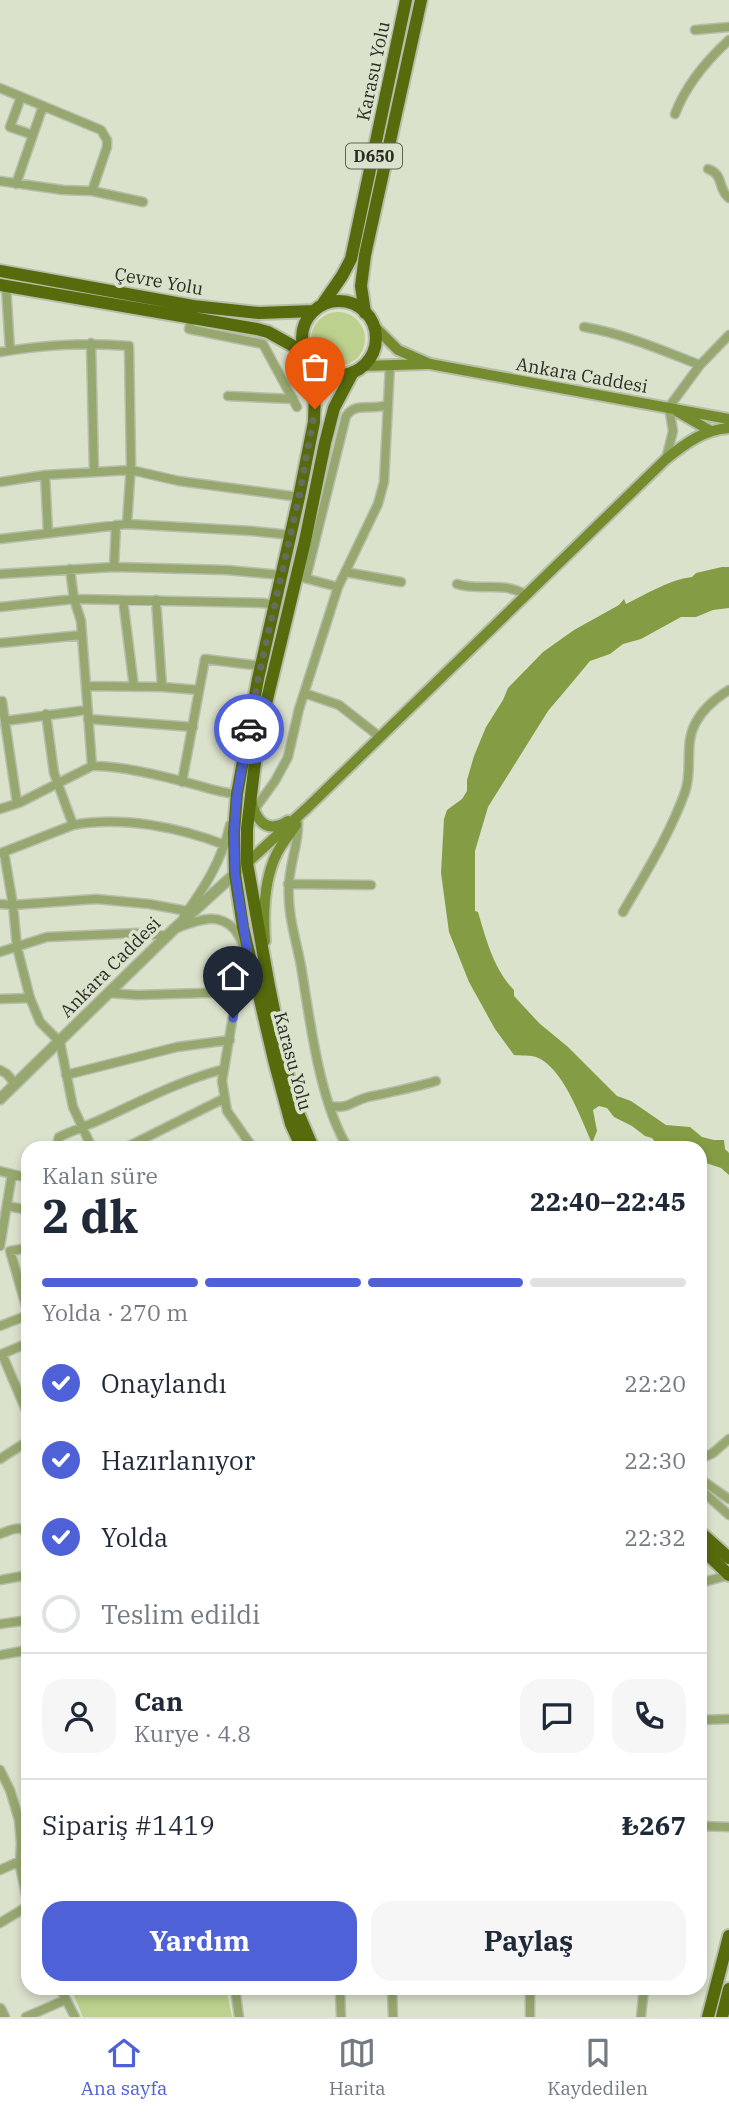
<!DOCTYPE html>
<html lang="tr">
<meta charset="utf-8">
<style>
body{margin:0;font-family:"IBM Plex Serif",serif;background:#f6f6f7;color:#1f2937;height:100vh;display:flex;flex-direction:column;font-size:26px;white-space:nowrap}
*{box-sizing:border-box;margin:0}
p{font-size:23px;color:#747a83}
.icon{flex:none;width:38px;height:38px;fill:none;stroke:currentColor;stroke-width:2;stroke-linecap:round;stroke-linejoin:round}
.map{position:relative;flex:1;overflow:hidden}
.drawer{position:absolute;left:21px;top:1141px;width:686px;height:854px;display:flex;flex-direction:column;background:#fff;border-radius:21px;box-shadow:0 4px 10px #0003}
.drawer>*{flex:none}
.pin{position:absolute;display:grid;place-items:center;width:60px;height:60px;color:#fff;margin:-72px -30px;border-radius:50% 50% 50% 0;rotate:-45deg;box-shadow:0 0 7px #0007}
.pin .icon{rotate:45deg}
.courier{position:absolute;display:grid;place-items:center;width:70px;height:70px;margin:-35px;border:5px solid #4e61d6;border-radius:50%;background:#fff;color:#222;box-shadow:0 2px 9px #0007}
.overview em{font-style:normal;font-weight:800}
.overview div{display:flex;flex-direction:column-reverse}
.overview{display:flex;align-items:center;justify-content:space-between;height:119px;padding:0 21px}
h1{font-size:46px;font-weight:800;line-height:52px}
.bar{display:grid;grid-template-columns:repeat(4,1fr);gap:10px 7px;align-content:center;height:84px;padding:0 21px}
.bar i{height:9px;border-radius:5px;background:#e0e1e3}
.bar .active{background:#4e61d6}
.bar p{grid-column:span 4}
.line{display:flex;align-items:center;gap:18px;padding:0 21px;border-top:2px solid #e0e1e3}
.line div{flex:1}
.round{display:grid;place-items:center;flex:none;width:74px;height:74px;border-radius:21px;background:#f6f6f7}
ol{padding:0 21px;list-style:none}
li{display:flex;align-items:center;gap:21px;height:77px}
li p{margin-inline-start:auto}
li .icon{padding:7px;border-radius:50%;background:#4e61d6;color:#fff;stroke-width:4}
li:last-child{color:#747a83}
li i{width:38px;height:38px;border:4px solid #e0e1e3;border-radius:50%}
.action{display:flex;gap:14px;margin-top:auto;padding:14px 21px}
.action a{flex:1;height:80px;border-radius:21px;background:#4e61d6;color:#fff;font-size:28px;font-weight:800;line-height:80px;text-align:center}
.action a+a{background:#f6f6f7;color:#1f2937}
.tab-bar{display:flex;justify-content:space-around;align-items:center;height:98px;border-top:2px solid #e0e1e3;background:#fff;font-size:19px;color:#747a83}
.tab-bar a{display:grid;justify-items:center;gap:4px}
.tab-bar .active{color:#4e61d6}
.map>svg:first-child{display:block}
</style>
<div class="map">
<svg width="729" height="2017" viewBox="0 0 729 2017">
<rect width="100%" height="100%" fill="#dbe2cc"/>
<path fill="#bdd18e" d="M311 339a27 27 0 1 1 54 0a27 27 0 1 1-54 0Z
M71,1988H226L232,2017H83Z"/>
<path fill="#849c43" d="M722,567H729V608L713,610L696,617H681L641,639L623,644L610,654L590,661L570,685L548,711L488,807L475,851V911L478,912C486,939 494,970 514,990V996L539,1023L568,1047L617,1096L631,1101L666,1125L690,1127L702,1137L714,1140H724L725,1149L729,1153V1175L721,1168L700,1161V1148H664L656,1143L652,1138L645,1136L632,1126L614,1117L607,1108L599,1106L593,1110L597,1131L592,1143C580,1117 563,1067 536,1057C532,1055 519,1056 514,1055L495,1029L469,982L449,932L441,873L444,819L447,810L462,799L467,791V780L474,756L486,727L503,700L508,688L543,652L574,630L619,605L624,599L626,604C647,594 668,580 692,577L696,573Z"/>
<g fill="none" stroke-linecap="round" stroke-linejoin="round">
<g stroke="#b8beab" stroke-width="11">
<path id="minor" d="M695,30L729,27
M0,88L101,130L107,140V147L92,191
M21,97L10,127L33,135
M675,114C686,85 706,61 729,40
M708,169C725,175 717,189 729,198
M0,181L63,190L92,191L143,202
M16,184L43,106
M6,286L10,350
M192,318L189,329L263,344L297,407
M584,327C625,334 661,350 700,365
M91,343L94,472
M0,352C45,345 84,342 129,346L131,464L127,524
M228,396L293,399
M666,459L673,431L669,407L700,365L729,335
M45,475L48,533
M0,482L45,475L131,470L179,481L299,497
M116,525L114,567L227,570L281,575
M0,539L127,524L252,531L291,535
M345,572L401,582
M0,574L114,567
M304,578L338,587
M306,578L346,416C357,401 370,411 387,405
M457,584C483,592 499,580 527,595
M123,600L134,687
M156,600L162,687
M0,607L74,599L263,603L275,605
M0,643L82,635
M87,686L162,687L199,690
M304,693L339,705L380,737
M2,701L17,803
M46,714L54,773L73,825C122,816 179,827 225,845
M88,719L193,727
M5,721L87,710
M92,766C121,765 171,778 200,786C213,790 223,793 237,794V795
M182,782L205,659L261,666
M0,809L19,803L92,766L81,621L74,599L70,569
M254,810L275,781L288,757L299,709L338,587L378,504L384,482L390,365
M298,822C299,844 289,864 289,886C287,912 296,940 301,966C310,1020 319,1101 348,1148
M4,852L13,905L17,947L30,998L40,1022L60,1042L73,1107L92,1148
M1,853L73,825
M288,884L371,885
M0,904L13,905L96,899L149,904L187,911
M623,912C645,874 670,834 685,792C693,770 684,745 695,724C702,710 716,698 729,690
M184,916C205,887 222,860 230,825
M177,928C196,921 217,911 234,929C240,936 244,947 248,954L237,992L222,1081L227,1111L253,1148
M0,952L47,937L138,933L167,936
M108,993L138,995L237,992
M0,999L30,998
M0,1070L7,1074L15,1084
M66,1075L177,1047L230,1040
M330,1106C351,1109 351,1101 368,1097C391,1092 413,1088 436,1081
M56,1148L59,1137C74,1130 89,1125 104,1118C143,1100 182,1080 224,1069
M125,1148L225,1098
M0,1171L12,1174
M7,1206L28,1210
M0,1246L12,1174L28,1178
M28,1248L10,1251L28,1313
M0,1326L28,1315
M2,1354L28,1343
M0,1355L2,1354L28,1415
M0,1459L28,1441
M700,1459L713,1453L729,1439
M700,1479L729,1499
M700,1489L729,1515
M0,1534C11,1530 22,1523 28,1536
M0,1580L28,1575
M700,1583L729,1575
M0,1624L28,1620
M0,1655L28,1650
M700,1720L729,1719
M0,1770L10,1790L19,1820L21,1843L20,1866L28,1905
M700,1826L729,1827
M0,1870L20,1861
M0,1923L28,1906
M60,1988L75,2017
M235,1988L239,2017
M340,1988L341,2017
M392,1988L393,2017
M26,2017L65,2000
M530,2017V1988
M641,2017L644,1988"/>
</g>
<g stroke="#b8beab" stroke-width="13">
<path id="tertiary" d="M0,1099L174,929L239,870
M0,2009L4,2017"/>
</g>
<g stroke="#b8beab" stroke-width="14">
<path id="secondary" d="M374,326L398,350L430,364L729,419
M363,366L427,364
M678,412L709,430
M251,800C256,820 266,835 288,821
M247,863L307,808L666,459C686,443 703,430 729,428
M265,941C263,913 264,879 277,853C282,843 290,834 296,825"/>
</g>
<g stroke="#b8beab" stroke-width="16">
<path id="trunk" d="M0,271L193,306L259,313L314,311
M0,285L257,329L268,332L304,352
M302 338a37 37 0 1 1 74 0a37 37 0 1 1-74 0Z
M322,305L342,276L351,259L406,0
M365,313L361,286L365,255L421,0
M302,1148L291,1124L274,1060L243,927L235,874L234,832L237,794L258,679L299,497L314,422L315,389L311,362
M313,1148L296,1108L285,1064L269,986L247,863V829L258,737L305,541L325,443L334,408L353,372
M700,1532L729,1558
M700,1547L729,1575
M708,2017L729,1936
M722,2017L729,1989"/>
</g>
<use href="#minor" stroke="#96a86f" stroke-width="8"/>
<use href="#tertiary" stroke="#96a86f" stroke-width="10"/>
<use href="#secondary" stroke="#748c2e" stroke-width="10"/>
<use href="#trunk" stroke="#566b0c" stroke-width="12"/>
</g>
<g fill="none" stroke-linecap="round" stroke-linejoin="round">
<path stroke="#686c5f" stroke-width="7" stroke-dasharray="0 12.6" d="M249,729L258,679L299,497L315,409"/>
<path stroke="#4e61d6" stroke-width="9" d="M233,1018L237,992L248,954L235,874L234,832L237,794L249,729"/>
</g>
<g text-anchor="middle" dominant-baseline="central" stroke-width="7" stroke-linejoin="round" paint-order="stroke">
<rect fill="#dbe2cc" stroke="#5f6357" stroke-width="2" x="346" y="143.5" width="56" height="25" rx="5"/>
<g font-size="16" font-weight="bold" fill="#2a2d25">
<text x="374" y="156">D650</text>
</g>
<g font-size="18" fill="#2a2d25" stroke="#dbe2cc">
<text transform="translate(373 71) rotate(-78)">Karasu Yolu</text>
<text transform="translate(159 281) rotate(10)">Çevre Yolu</text>
<text transform="translate(582 375) rotate(10)">Ankara Caddesi</text>
<text transform="translate(110 967) rotate(-45)">Ankara Caddesi</text>
<text transform="translate(293 1061) rotate(75)">Karasu Yolu</text>
</g>
</g>
</svg>
<div class="pin" style="left:315px;top:409px;background:#ea580c"><svg class="icon" aria-label="bag" viewBox="0 0 24 24"><path d="M5 8h14l-1 12H6zM9 8a3 3 0 0 1 6 0"/></svg></div>
<div class="pin" style="left:233px;top:1018px;background:#1f2937"><svg class="icon" aria-label="home" viewBox="0 0 24 24"><path d="M3 11l9-7 9 7M6 9v11h12V9"/></svg></div>
<div class="courier" style="left:249px;top:729px"><svg class="icon" aria-label="car" viewBox="0 0 24 24"><path d="M5 17H2v-5l4-1 3-4h7l3 4 3 1v5h-3M9 17h6M6 11h13"/><circle cx="7" cy="17" r="2"/><circle cx="17" cy="17" r="2"/></svg></div>
<section class="drawer">
<div class="overview"><div><h1>2 dk</h1><p>Kalan süre</p></div><em>22:40–22:45</em></div>
<div class="bar"><i class="active"></i><i class="active"></i><i class="active"></i><i></i><p>Yolda · 270 m</p></div>
<ol>
<li><svg class="icon" aria-label="check" viewBox="0 0 24 24"><path d="M5 12l5 5 9-10"/></svg>Onaylandı<p>22:20</p></li>
<li><svg class="icon" aria-label="check" viewBox="0 0 24 24"><path d="M5 12l5 5 9-10"/></svg>Hazırlanıyor<p>22:30</p></li>
<li><svg class="icon" aria-label="check" viewBox="0 0 24 24"><path d="M5 12l5 5 9-10"/></svg>Yolda<p>22:32</p></li>
<li><i></i>Teslim edildi</li>
</ol>
<div class="line" style="height:126px"><a class="round"><svg class="icon" aria-label="person" viewBox="0 0 24 24"><circle cx="12" cy="8" r="4"/><path d="M4 21q1-7 8-7t8 7"/></svg></a><div><b>Can</b><p>Kurye · 4.8</p></div><a class="round"><svg class="icon" aria-label="chat" viewBox="0 0 24 24"><path d="M4 5h16v11H9l-5 4z"/></svg></a><a class="round"><svg class="icon" aria-label="phone" viewBox="0 0 24 24"><path d="M5 4h4l2 5-3 2q2 4 5 5l2-3 5 2v4C11 20 4 13 5 4z"/></svg></a></div>
<div class="line" style="height:91px"><div>Sipariş #1419</div><b>₺267</b></div>
<div class="action"><a>Yardım</a><a>Paylaş</a></div>
</section>
</div>
<nav class="tab-bar">
<a class="active"><svg class="icon" aria-label="home" viewBox="0 0 24 24"><path d="M3 11l9-7 9 7M6 9v11h12V9"/></svg>Ana sayfa</a>
<a><svg class="icon" aria-label="map" viewBox="0 0 24 24"><path d="M3 6l6-2 6 2 6-2v14l-6 2-6-2-6 2zM9 4v14M15 6v14"/></svg>Harita</a>
<a><svg class="icon" aria-label="saved" viewBox="0 0 24 24"><path d="M7 4h10v16l-5-4-5 4z"/></svg>Kaydedilen</a>
</nav>
